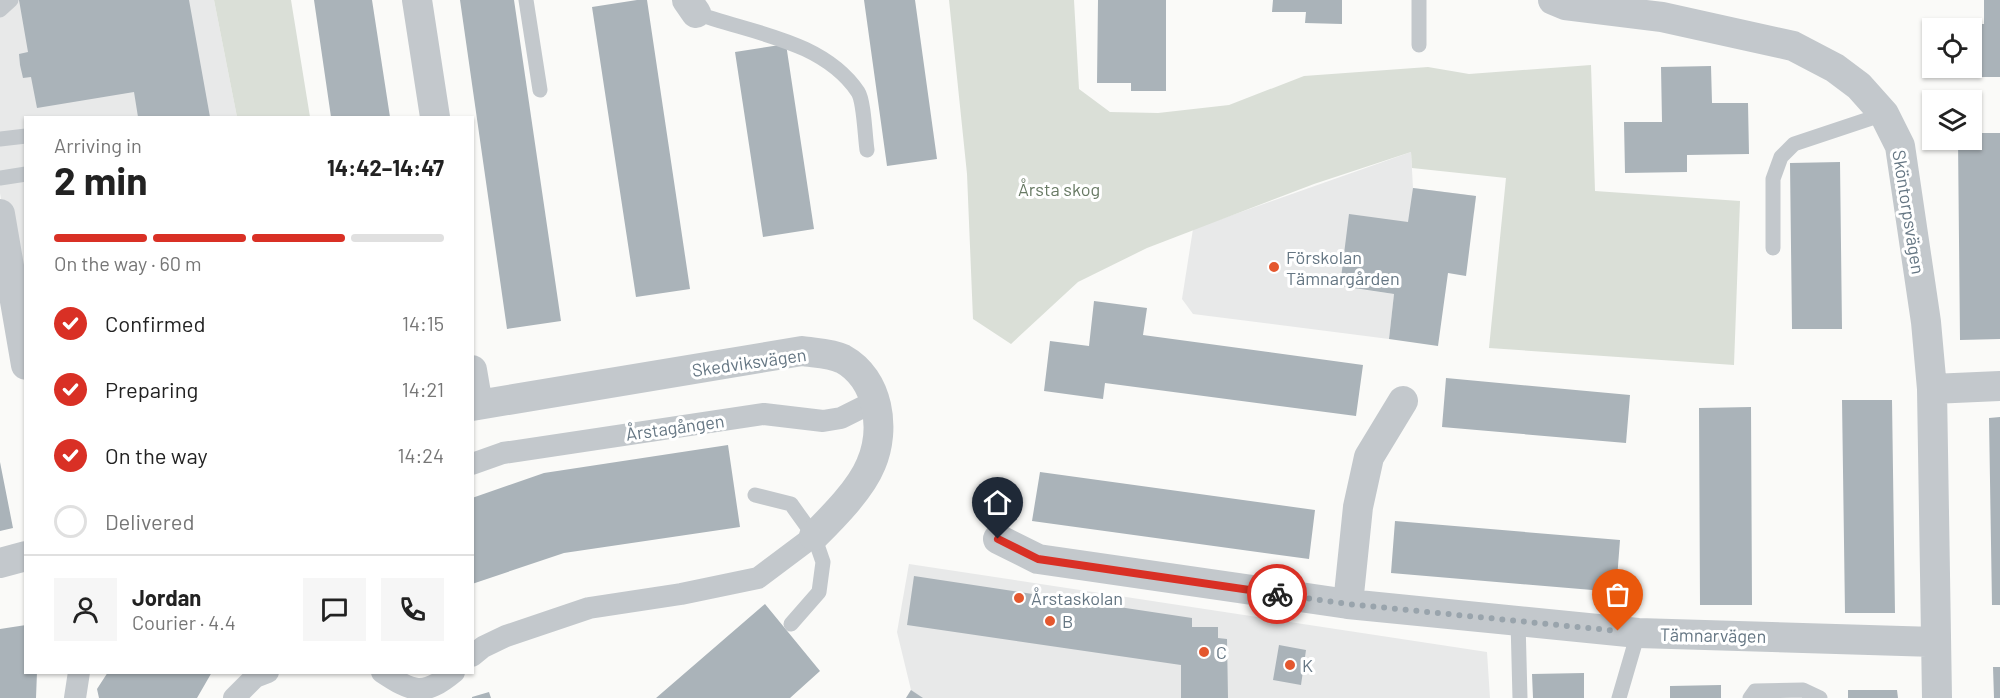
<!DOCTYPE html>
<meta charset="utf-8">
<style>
body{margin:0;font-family:Barlow,sans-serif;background:#f6f6f6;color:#222;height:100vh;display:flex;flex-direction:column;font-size:22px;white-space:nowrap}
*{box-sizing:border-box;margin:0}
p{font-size:20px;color:#767676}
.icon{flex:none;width:33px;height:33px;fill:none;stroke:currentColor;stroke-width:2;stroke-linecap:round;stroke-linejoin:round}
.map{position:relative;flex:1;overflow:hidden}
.side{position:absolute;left:24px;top:116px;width:450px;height:558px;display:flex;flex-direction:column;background:#fff;border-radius:0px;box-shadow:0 2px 4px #0004}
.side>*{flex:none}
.controls{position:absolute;left:1922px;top:18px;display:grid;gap:12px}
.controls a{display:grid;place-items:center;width:60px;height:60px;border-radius:0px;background:#fff;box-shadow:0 2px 4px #0004;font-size:30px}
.pin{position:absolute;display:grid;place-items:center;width:51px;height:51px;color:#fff;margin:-62px -26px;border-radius:50% 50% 50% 0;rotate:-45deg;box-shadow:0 0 6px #0007}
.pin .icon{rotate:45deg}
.courier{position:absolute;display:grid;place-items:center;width:60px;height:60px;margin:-30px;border:4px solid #d93025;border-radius:50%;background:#fff;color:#222;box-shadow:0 2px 8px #0007}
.summary em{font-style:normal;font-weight:700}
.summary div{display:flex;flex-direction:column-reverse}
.summary{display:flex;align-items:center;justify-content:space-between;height:102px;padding:0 30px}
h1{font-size:39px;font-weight:700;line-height:45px}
.bar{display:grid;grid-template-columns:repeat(4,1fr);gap:9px 6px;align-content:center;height:72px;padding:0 30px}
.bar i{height:8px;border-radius:4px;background:#e0e0e0}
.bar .selected{background:#d93025}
.bar p{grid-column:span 4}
.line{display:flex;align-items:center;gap:15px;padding:0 30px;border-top:2px solid #e0e0e0}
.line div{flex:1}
.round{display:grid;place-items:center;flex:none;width:63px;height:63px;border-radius:0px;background:#f6f6f6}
ol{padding:0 30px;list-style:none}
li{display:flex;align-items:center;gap:18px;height:66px}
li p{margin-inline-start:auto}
li .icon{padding:6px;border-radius:50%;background:#d93025;color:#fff;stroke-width:4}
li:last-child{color:#767676}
li i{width:33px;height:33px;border:3px solid #e0e0e0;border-radius:50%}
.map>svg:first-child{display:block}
</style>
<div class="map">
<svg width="2000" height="698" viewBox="0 0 2000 698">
<rect width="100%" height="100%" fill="#fafaf8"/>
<path fill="#e8e9e9" d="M0,0H214L237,117H26L25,345L0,193Z
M1411,152L1413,188L1476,196L1474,213L1425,207L1420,244L1365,237L1358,289L1394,294L1389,339L1193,314L1182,299L1193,229Z
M909,564L1487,652L1490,698H906L911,690L897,632Z"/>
<path fill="#dadfd7" d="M214,0H291L310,117H237Z
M949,0H1074L1079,89L1110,112L1158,113L1229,105L1304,76L1428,67L1469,74L1591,65L1595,191L1740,201L1734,365L1489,348L1506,178L1412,168L1411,152L1314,184L1147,248L1078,282L1011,344L973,319L967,174Z"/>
<path fill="#aab3b9" d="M19,0H189L210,117H138L134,92L37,108L31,77L23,78L20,65L19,54L28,52Z
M314,0H372L390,117H331Z
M460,0H514L561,321L507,329Z
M637,0H647L690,289L636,297L592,7Z
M864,0H915L937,159L887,166Z
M1098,0H1166V91H1131V83H1097Z
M1273,0H1342V24L1305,23L1306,12H1272Z
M1984,0H2000V77H1948V68H1971V28H1948V24H1984Z
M786,44L814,229L763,237L735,52Z
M1711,66L1712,103H1748L1749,154L1687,155V172L1625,173L1624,122H1662L1661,67Z
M1971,133H2000V339L1960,340L1958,140H1971Z
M1840,162L1842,329H1792L1790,163Z
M1413,188L1476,196L1466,276L1448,273L1438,346L1389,339L1394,294L1340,286L1349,214L1408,222Z
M1094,301L1147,308L1143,335L1363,365L1356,416L1105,383L1103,399L1044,391L1050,341L1089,346Z
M1446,378L1630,395L1626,443L1442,427Z
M1842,400H1892L1895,613H1845Z
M1751,407L1752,605H1700L1699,408Z
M2000,417V605H1992L1989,418Z
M728,445L740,527L564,553L472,584V498L544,473Z
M0,462L13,528L0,531Z
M1040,472L1315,510L1309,559L1032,521Z
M1395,521L1620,540L1616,592L1391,573Z
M914,576L1192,618V627H1218V638L1227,639L1228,698H1181V665L907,625Z
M765,604L820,671L790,698H656Z
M26,625V672H37L36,698H0V629Z
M1279,645L1306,650L1301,685L1273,680Z
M1993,667H2000V698H1994Z
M108,672H212L197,698H99L97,689Z
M1584,673V698H1533L1532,674Z
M1721,685V698H1670V686Z
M911,690L923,698H906Z
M1848,690H1897L1898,698H1848Z
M489,692L491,698H472V697Z"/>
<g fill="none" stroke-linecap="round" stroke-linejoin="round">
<path stroke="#c3c8cc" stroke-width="15" d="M526,0L540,90
M0,10L11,0
M696,13C750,33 823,40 858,92C864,101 865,137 867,150
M1419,45V0
M0,139L26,136
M0,178L26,174
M1773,248V179L1781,157L1794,144L1884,114
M755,495L791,504L814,536L823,562L819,592L791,624
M1518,621L1520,698
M1619,698L1638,633
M1750,698L1755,691L1803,690L1820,698"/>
<path stroke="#c3c8cc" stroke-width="22" d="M472,464L503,453L764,414L823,421L841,418L875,401
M472,656L483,647L506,636L589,608L681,594L758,578L814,536
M382,672C412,692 424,697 454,672
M75,698L79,672
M234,698L255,677L268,672"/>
<path stroke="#c3c8cc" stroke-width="30" d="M417,0L435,117
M687,0L696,13
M1553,0L1565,5L1662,17L1793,46L1835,68L1859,86L1884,114L1900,146L1926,322L1932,389L1937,698
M0,214L26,365
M472,370L478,405
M1932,389L2000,386
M472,406L802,351C815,353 831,353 843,359C879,379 886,429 871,464C861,489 833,517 814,536
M998,539L1038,559L1348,604L1638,633L1935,642
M0,563L26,556
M1348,604L1358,507L1369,457L1403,401"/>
</g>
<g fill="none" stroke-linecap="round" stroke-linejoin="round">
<path stroke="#99a4ac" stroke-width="6" stroke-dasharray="0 10.8" d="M1277,594L1348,604L1618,631"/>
<path stroke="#d93025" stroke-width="8" d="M998,539L1038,559L1277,594"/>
</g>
<g fill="#e4572e" stroke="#fff" stroke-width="2">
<circle cx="1274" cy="267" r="6"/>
<circle cx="1019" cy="598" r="6"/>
<circle cx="1050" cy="621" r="6"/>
<circle cx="1204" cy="652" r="6"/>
<circle cx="1290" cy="665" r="6"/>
</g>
<g text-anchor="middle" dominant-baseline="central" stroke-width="6" stroke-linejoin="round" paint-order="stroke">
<g font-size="18" fill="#687a64" stroke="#fff">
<text x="1059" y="189">Årsta skog</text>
</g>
<g font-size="18" fill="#657683" stroke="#fff">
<text transform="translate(1909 212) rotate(81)">Sköntorpsvägen</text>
<text transform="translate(749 362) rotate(-8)">Skedviksvägen</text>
<text transform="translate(675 427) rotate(-8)">Årstagången</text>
<text transform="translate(1713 635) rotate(1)">Tämnarvägen</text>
</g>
<g font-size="18" fill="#657683" stroke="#fff" text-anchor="start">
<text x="1286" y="257">Förskolan<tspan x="1286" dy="21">Tämnargården</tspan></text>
<text x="1031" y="598">Årstaskolan</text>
<text x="1062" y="621">B</text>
<text x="1216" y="652">C</text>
<text x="1302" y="665">K</text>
</g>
</g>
</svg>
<div class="controls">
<a><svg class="icon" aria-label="locate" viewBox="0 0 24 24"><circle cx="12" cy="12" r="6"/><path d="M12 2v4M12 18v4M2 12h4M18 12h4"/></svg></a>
<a><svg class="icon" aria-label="layers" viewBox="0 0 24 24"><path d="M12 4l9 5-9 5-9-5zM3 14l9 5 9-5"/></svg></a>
</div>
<div class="pin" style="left:1618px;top:631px;background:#ea580c"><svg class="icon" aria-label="bag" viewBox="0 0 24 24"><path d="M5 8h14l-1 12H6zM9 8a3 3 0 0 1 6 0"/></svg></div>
<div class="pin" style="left:998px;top:539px;background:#1f2937"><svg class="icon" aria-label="home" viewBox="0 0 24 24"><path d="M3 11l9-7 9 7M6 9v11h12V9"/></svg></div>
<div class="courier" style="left:1277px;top:594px"><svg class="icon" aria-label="bike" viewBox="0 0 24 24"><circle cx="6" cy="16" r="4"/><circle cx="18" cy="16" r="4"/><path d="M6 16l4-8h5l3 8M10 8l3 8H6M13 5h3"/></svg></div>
<section class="side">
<div class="summary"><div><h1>2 min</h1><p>Arriving in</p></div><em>14:42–14:47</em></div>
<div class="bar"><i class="selected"></i><i class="selected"></i><i class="selected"></i><i></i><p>On the way · 60 m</p></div>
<ol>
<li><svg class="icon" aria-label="check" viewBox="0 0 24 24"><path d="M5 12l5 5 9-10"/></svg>Confirmed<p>14:15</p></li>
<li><svg class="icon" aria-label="check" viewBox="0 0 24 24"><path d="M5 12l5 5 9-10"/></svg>Preparing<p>14:21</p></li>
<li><svg class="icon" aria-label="check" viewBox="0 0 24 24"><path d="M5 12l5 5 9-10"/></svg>On the way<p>14:24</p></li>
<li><i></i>Delivered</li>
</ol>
<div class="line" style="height:108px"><a class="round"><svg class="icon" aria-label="person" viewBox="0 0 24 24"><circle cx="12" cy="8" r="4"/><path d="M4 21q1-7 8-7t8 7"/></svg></a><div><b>Jordan</b><p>Courier · 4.4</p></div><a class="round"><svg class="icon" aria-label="chat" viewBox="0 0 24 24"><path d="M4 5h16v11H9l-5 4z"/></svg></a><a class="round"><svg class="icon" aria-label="phone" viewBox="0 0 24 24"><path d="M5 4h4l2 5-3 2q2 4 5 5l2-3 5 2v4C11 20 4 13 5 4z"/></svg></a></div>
</section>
</div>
